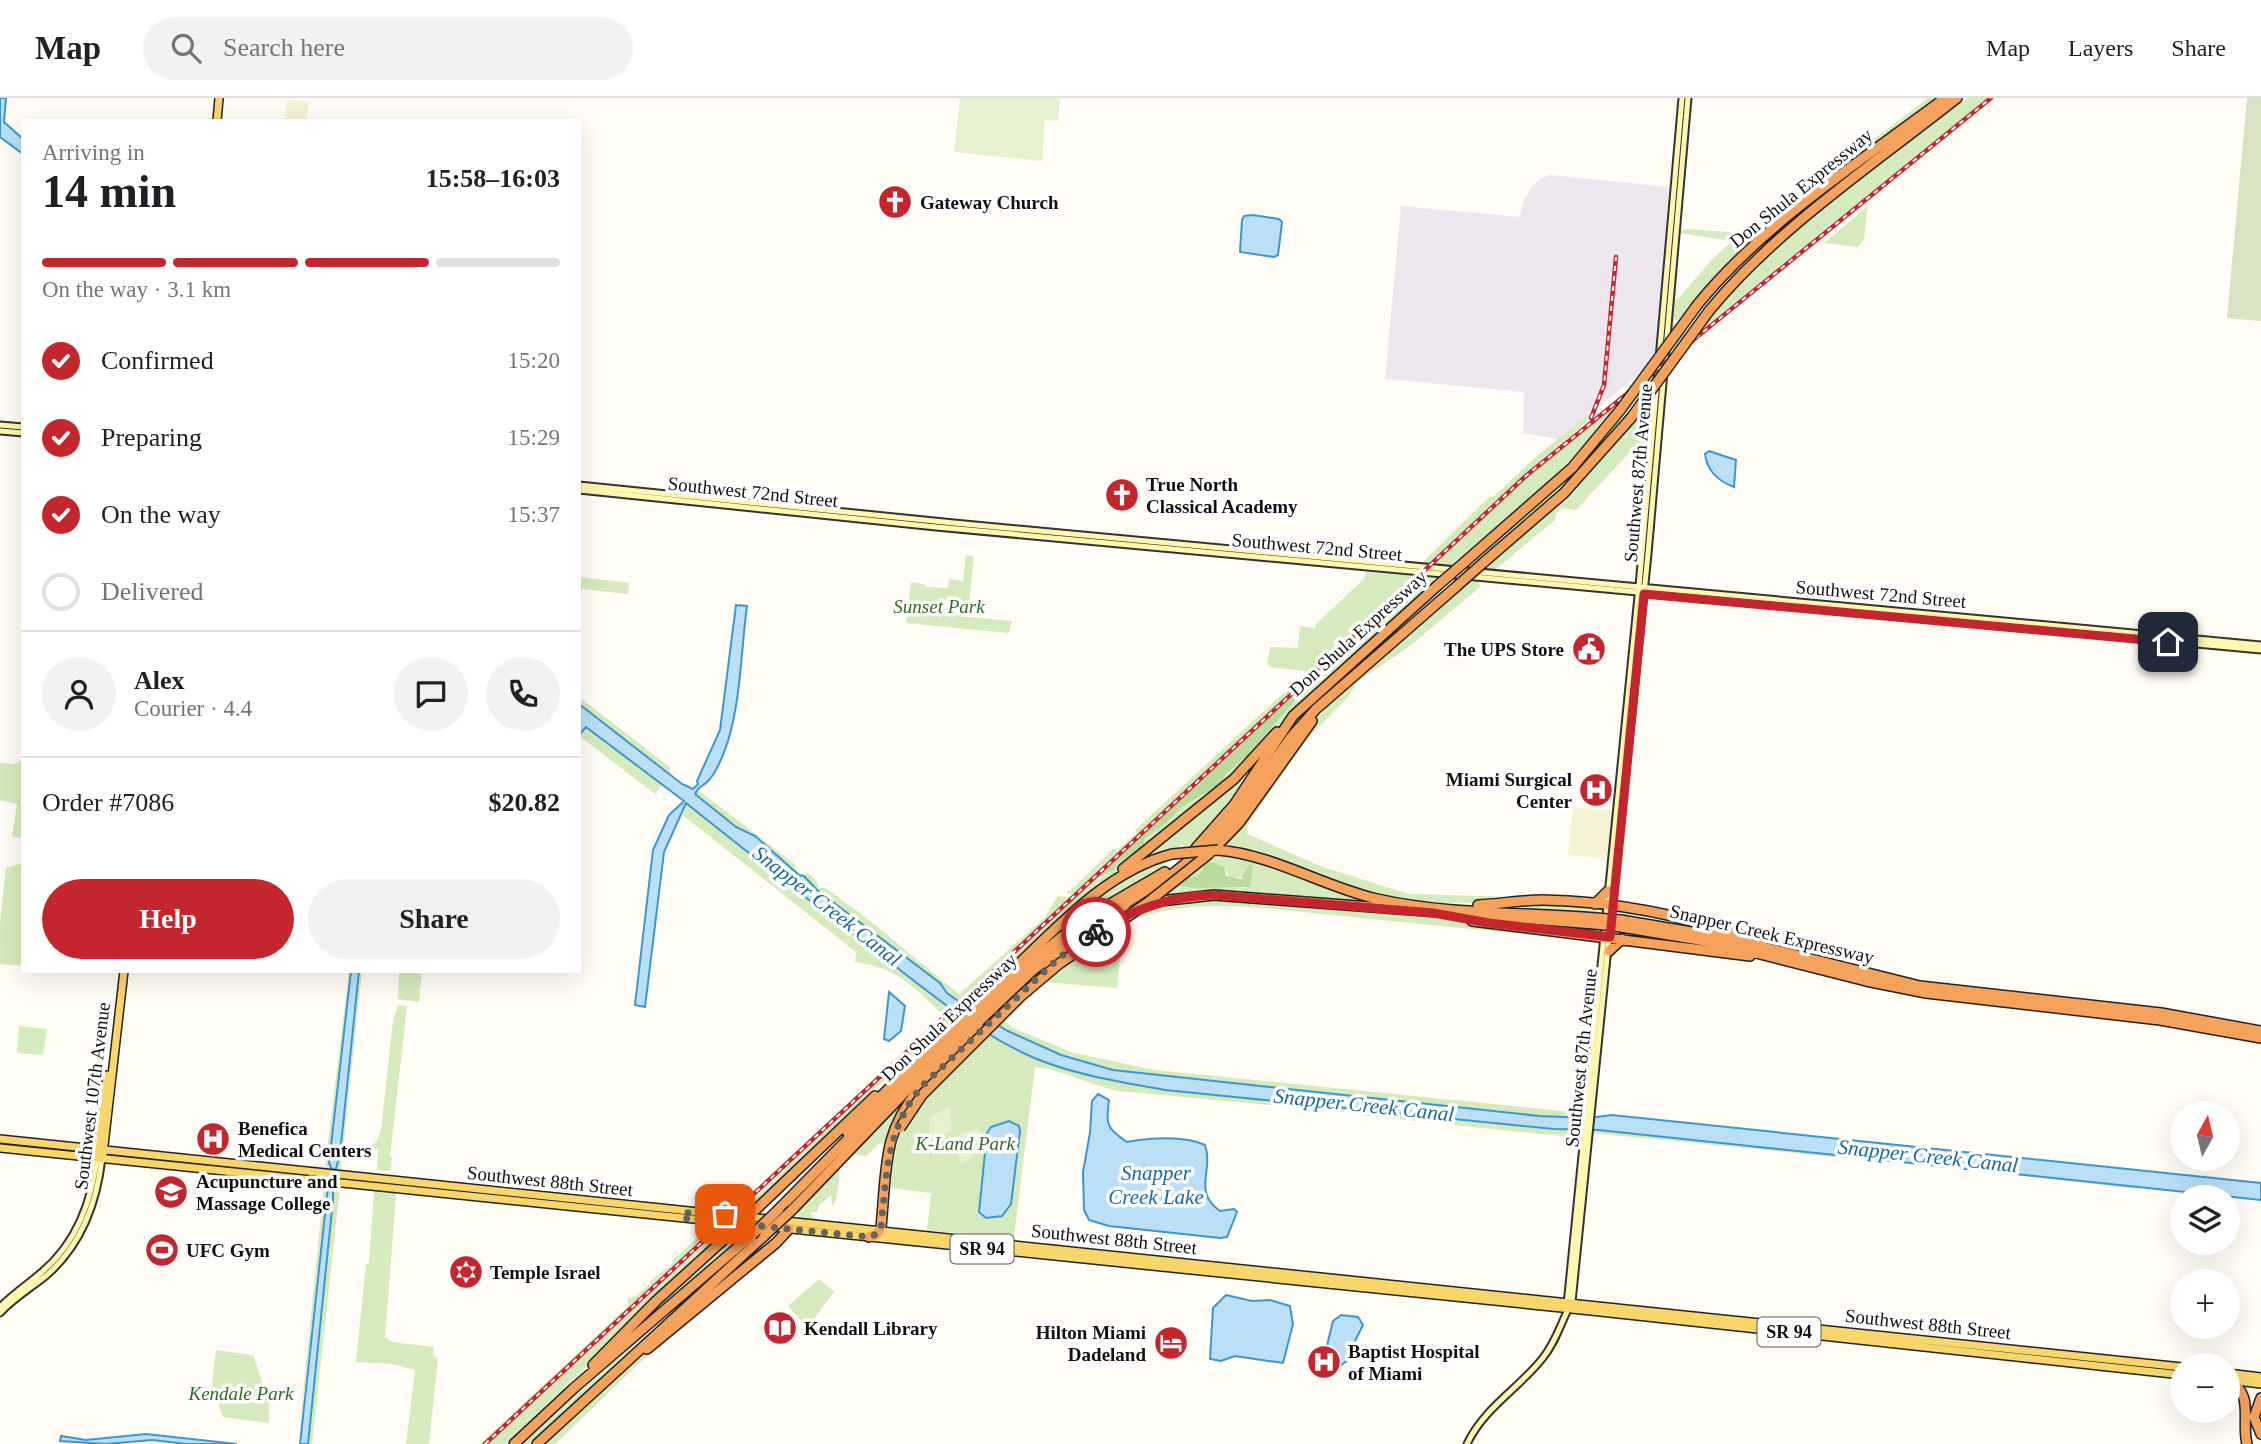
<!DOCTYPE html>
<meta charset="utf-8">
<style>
body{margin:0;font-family:Georgia,serif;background:#f2f2f2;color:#202124;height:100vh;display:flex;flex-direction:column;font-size:26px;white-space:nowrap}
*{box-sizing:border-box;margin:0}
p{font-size:23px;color:#757577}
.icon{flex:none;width:38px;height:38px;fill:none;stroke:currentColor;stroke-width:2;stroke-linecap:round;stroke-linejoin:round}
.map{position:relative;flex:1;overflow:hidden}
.sheet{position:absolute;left:21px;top:21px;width:560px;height:854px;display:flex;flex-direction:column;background:#fff;border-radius:0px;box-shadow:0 7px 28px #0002}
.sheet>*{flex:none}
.needle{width:46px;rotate:8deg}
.tools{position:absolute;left:2170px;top:1003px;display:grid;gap:14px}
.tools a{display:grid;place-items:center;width:70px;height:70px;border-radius:50%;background:#fff;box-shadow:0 7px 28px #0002;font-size:35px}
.pin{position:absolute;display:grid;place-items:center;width:60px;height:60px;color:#fff;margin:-30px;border-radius:14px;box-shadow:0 4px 10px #0006}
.courier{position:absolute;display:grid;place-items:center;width:70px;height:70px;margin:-35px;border:5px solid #c4262e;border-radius:50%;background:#fff;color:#222;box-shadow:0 2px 9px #0007}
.overview em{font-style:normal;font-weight:700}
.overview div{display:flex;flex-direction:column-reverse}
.overview{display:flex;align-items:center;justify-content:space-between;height:119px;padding:0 21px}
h1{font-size:46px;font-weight:700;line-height:52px}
.bar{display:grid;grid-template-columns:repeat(4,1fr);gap:10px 7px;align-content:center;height:84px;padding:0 21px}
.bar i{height:9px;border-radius:5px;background:#e0e0e0}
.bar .on{background:#c4262e}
.bar p{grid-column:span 4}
.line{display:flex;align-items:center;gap:18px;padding:0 21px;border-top:2px solid #e0e0e0}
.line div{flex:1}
.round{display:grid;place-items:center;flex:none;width:74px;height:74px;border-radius:37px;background:#f2f2f2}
ol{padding:0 21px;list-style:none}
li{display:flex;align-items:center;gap:21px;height:77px}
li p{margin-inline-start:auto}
li .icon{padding:7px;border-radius:50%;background:#c4262e;color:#fff;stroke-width:4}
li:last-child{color:#757577}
li i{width:38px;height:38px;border:4px solid #e0e0e0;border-radius:50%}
.cta{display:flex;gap:14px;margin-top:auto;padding:14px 21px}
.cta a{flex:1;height:80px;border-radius:42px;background:#c4262e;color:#fff;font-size:28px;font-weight:700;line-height:80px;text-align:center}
.cta a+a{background:#f2f2f2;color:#202124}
header{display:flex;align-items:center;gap:42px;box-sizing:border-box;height:98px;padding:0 35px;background:#fff;border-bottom:2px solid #e0e0e0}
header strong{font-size:33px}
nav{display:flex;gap:38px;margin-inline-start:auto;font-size:24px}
.search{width:490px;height:63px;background:#f2f2f2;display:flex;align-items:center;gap:18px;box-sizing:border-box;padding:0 24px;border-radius:38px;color:#757577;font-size:26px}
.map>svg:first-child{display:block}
</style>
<header>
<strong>Map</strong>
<div class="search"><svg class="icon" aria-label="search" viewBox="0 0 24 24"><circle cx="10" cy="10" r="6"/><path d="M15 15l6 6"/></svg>Search here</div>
<nav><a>Map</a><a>Layers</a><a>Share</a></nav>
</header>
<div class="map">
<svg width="2261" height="1346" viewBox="0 0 2261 1346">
<rect width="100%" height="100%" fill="#fffdf5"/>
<path fill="#eee6ef" d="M1551,77L1669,89L1656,252L1638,277L1598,309L1595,308L1593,313L1558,341L1523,335L1524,294L1385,281L1401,108L1520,119L1522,106L1532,88L1541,80Z"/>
<path fill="#f6f3d4" d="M287,1L309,3L307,23H284Z
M1573,709L1614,713L1609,761L1568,757Z"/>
<path fill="#d5ebbd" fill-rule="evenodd" d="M1928,0H1936L1758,137L1708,186L1683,220L1673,223C1675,229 1683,235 1689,234L1711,217L1748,174L1796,132L1957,7L1968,0H1988L1666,260L1672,204L1680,199L1714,159L1732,144L1729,139L1725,142L1678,135L1687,131L1743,135L1802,92L1819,83Z
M1868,108L1864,141L1858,149L1824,145Z
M1654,277L1646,355L1630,354L1576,412L1562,410L1556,416L1555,422L1496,471H1489L1488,464C1541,418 1600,375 1637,314L1647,313L1636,303L1621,301Z
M1617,305L1619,308L1562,373L1463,461H1456L1458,468L1434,466L1528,378Z
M1595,307L1592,317L1580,330L1540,363L1430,465H1422L1490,398L1493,399L1539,356L1593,313Z
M1623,313L1628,317L1564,387L1479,462H1474C1528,416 1584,372 1623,313Z
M966,457L974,458L969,505L961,508L960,518L1012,523L1009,535L906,525L911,484L926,487V489L948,490L949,481L963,483Z
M1366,474L1416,478L959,904L932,879L817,792L804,778L806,774L817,783L819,790H826L869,822L959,896L1044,820L1058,798L1068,799L1072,796L1067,795V793L1071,792L1114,750L1117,752L1137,735L1135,732L1280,598L1303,582L1305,573L1270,569L1267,566L1270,549L1298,550L1300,528L1315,530L1316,526L1365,480Z
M579,479L629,485L628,496L582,491L579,516Z
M1428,480L1479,484L1480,489L1410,548L1357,584L1349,598L1305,644L1248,726L1247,736L1323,769L1409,796L1554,800C1501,804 1447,809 1394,800C1336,791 1279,767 1224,749L1325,611L1460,489H1466L1463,483L1434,481L1433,487L1325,580L1297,607L1239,673L1089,796L969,905H961L1096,779L1098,782L1117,768V765L1131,759L1144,748V741L1163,728L1180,711L1211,694L1224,683L1226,676L1247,658L1300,597Z
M579,599L670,669V676L579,606Z
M586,629L662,687L655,696L582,640L579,643V637Z
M23,661V740L12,739L17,706L0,702V665L14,666Z
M1255,663L1220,718L1182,756L1069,826L1123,780L1166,761L1171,763L1184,751L1183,747L1137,765Z
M697,691L797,768L794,770L802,778L755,738L736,730L695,696Z
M686,705L751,758L779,776L859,840L989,937L1036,960L1075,973L1165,992L1554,1031H1581L1580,1034H1576L1579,1040L1358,1017V1013L1345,1012L1344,1014L1118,993C1089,987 1065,972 1035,969L1014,1139L927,1133L931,1095L891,1090C893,1072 894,1054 900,1037C913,1000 956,964 982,935L956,918L869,996L752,1110L740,1114L953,913L947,908L941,915C912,887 897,870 855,864L856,854L680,715Z
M1218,754C1251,759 1281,771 1312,783C1321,786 1328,792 1337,795L1339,792L1369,802L1370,807L1334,804L1318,799L1262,797L1136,806L1180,776ZM1203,772L1226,773L1230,780L1244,779L1246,790L1182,788L1177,793V788L1185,780L1197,779Z
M23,765V868L0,866V824L6,770Z
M1213,801L1407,817L1595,840L1601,844L1262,810C1213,806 1170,807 1123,825L1117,890L1045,884L1120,831L1117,829L1051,875L1001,920L1013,930L1074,955L1155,972L1582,1015L1579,1017L1582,1019L1539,1018L1124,974L1061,957L993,924C1033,886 1075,846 1124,820C1151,806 1184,802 1213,801Z
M1520,804L1604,809L1601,836L1474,821L1595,829L1598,833L1602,818L1600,812L1595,816L1484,809Z
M349,873H351L330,1071H333L340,1053L358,879L359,873H362L341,1073L310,1070L307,1068L325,1069Z
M399,873H422L419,904L398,901Z
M398,907L407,908L390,1058L392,1059L391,1073L377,1072L378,1051L369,1050L376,1044L381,1033L393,922Z
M19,928L47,931L43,957L17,955Z
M911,995L885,1059L884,1046L880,1045L866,1058L854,1056Z
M1592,1032L2136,1089V1091L1989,1074L1592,1035Z
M840,1070C838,1083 840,1099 832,1108L831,1097L818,1108V1113L810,1115L816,1122L791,1119H798L799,1112Z
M324,1087L340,1089L312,1346H308V1335L333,1102V1090L328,1089L298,1346Z
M374,1092L395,1094L396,1097L385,1239L392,1244L434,1249L433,1258L438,1260L429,1346H406L415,1272L392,1266L356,1264L366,1166L369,1165Z
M706,1126L715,1129L483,1346H480L628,1208V1201L635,1199L651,1185L650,1183L674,1165V1161L704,1133Z
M721,1127L727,1128L728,1133L505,1346H487L720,1132Z
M740,1129L752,1131H743L742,1138L617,1246Z
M819,1181L834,1194L807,1230L788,1208Z
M670,1214L529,1346H522Z
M671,1235L555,1346H546L630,1269Z
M216,1252L253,1257L269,1304V1325L223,1319L212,1287Z"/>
<path fill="#b9dc9c" d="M1420,479L1428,480L1300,597L1247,658L1226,676L1221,686L1180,711L1163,728L1144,741V748L1131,759L1117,765L1115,771L1096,781Z
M1211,764L1224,769L1226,778L1241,781L1249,767L1253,768L1250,789L1198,790L1181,788L1174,793L1185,780C1197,779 1201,778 1205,765Z"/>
<path fill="#d9e3c4" d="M2247,0H2261V223L2227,220Z"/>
<path fill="#e6f2cf" d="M960,0H1060L1058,23L1045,22L1042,63L954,54Z
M949,1009L952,1033L931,1038L929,1027L932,1018Z
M978,1029C984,1047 977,1058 961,1066L952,1040Z"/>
<path fill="#b9e0f7" stroke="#3f96cf" stroke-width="2" d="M0,0H6L4,24L23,41V56L0,39Z
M1253,117L1279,121L1282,124L1278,157L1274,159L1240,154L1242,122L1244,118Z
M1709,353L1736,362L1734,389C1718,383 1707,373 1705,356Z
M736,507L747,508C741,552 741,600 728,643C724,655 718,672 709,682C703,689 699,687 695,696L736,729L755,738L799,777L804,778L817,792L940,885L947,895L961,905L1008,933L1061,957L1113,972L1539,1018L1589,1020L1612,1017L2261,1085V1102L1598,1032L1554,1031L1165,992C1121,984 1074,977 1032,959C978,935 933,897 887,862C819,810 752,758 686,705L664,754L645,909L635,907L653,752L669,717L684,703L586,629L579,637V606L682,686L693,691L698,686L697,683L720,632Z
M351,873H359L340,1056L336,1071L332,1072L329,1065Z
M889,894L905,908L901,933L889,943L884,941Z
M1098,996L1109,1002C1106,1027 1106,1030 1127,1044C1148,1040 1184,1037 1205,1047C1214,1073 1192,1093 1220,1113L1234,1111L1237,1114L1227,1139L1220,1140L1109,1128L1089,1122L1084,1112L1083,1074L1090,1035L1092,1003Z
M1009,1023L1019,1028L1020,1033L1011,1106L1002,1118L986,1120L979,1114L987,1035L991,1029Z
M328,1089H333V1102L308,1346H300Z
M1226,1197L1252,1203L1270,1202L1290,1208L1293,1226L1283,1265L1235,1258L1221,1263L1210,1261L1213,1210Z
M1341,1217L1358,1219L1363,1227L1352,1249L1351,1260L1341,1267L1335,1263L1326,1264L1324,1260L1333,1223Z
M146,1336L237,1346H187L152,1342L106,1346L60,1343L61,1338L86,1342Z"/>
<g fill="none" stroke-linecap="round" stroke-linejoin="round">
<g stroke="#333" stroke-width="9">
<path id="secondary" d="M0,327L23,329
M0,333L23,335
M579,387L954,425L2261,547
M579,392L936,429L2261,552
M1567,1207L1639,488L1682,0
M0,1209C13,1196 28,1186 42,1174C77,1144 91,1104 97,1060
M0,1215C14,1200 31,1190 47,1177C82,1146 97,1105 102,1060
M1467,1346C1484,1310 1518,1291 1542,1261C1557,1243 1561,1223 1572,1204L1648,456L1688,0"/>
</g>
<g stroke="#222" stroke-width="10">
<path id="primary" d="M217,23L219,0
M0,1041L2182,1269
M0,1050L1591,1213L2182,1277
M97,1056L107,977
M103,1056L124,873
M2228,1275L2261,1279
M2228,1282L2261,1286"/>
</g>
<g stroke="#222" stroke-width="12">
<path id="highway" d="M1698,206C1766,123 1860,64 1945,0
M1709,213C1775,132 1875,65 1957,0
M1467,462L1572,370L1621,311
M1483,465L1564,395L1631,320
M1196,750L1234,707L1293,618L1437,488
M1218,752C1274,757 1322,788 1377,801C1448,817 1524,814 1596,820
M1212,753L1239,725L1312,623
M1123,771L1234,681L1277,634
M1595,806L1608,793
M1478,807C1500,806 1521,802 1543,802C1617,803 1690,819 1760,843
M1621,822L1727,840L1920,888L2161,915L2261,933
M1104,823L1160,803L1214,797L1595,826
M1472,823L1750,858
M1621,829L1717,845L1866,883L1926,895L2160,922L2261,940
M1609,853L1622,841
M1049,869L1086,840L1115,824
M847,1034C898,979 952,928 1007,877C1056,831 1106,773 1172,756
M779,1111L907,981L1042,855L1081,823L1165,774
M792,1112L913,986L1031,874L1075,838L1175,774L1211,745L1240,711L1291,639L1316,611L1457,488
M749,1118L875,998
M869,1139L877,1136L881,1129C884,1101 884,1070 891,1043C904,994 947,964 982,931
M647,1251L776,1145L789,1131
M593,1267L656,1203L741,1126
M2228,1282C2255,1296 2241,1322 2247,1346
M2261,1300L2254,1319L2261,1336
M514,1346L574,1290L752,1137
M537,1346L764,1138"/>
</g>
<use href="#secondary" stroke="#fff6b0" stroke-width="5"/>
<use href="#primary" stroke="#f9d66b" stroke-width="7"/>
<use href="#highway" stroke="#f5a25d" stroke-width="9"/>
<g stroke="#c4262e" stroke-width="4.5">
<path id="rail" d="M1591,320L1604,287L1616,159
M485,1346L1527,377L1991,0"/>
</g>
<use href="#rail" stroke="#fff" stroke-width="2" stroke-dasharray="5" stroke-linecap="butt"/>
<g stroke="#222" stroke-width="12" stroke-linecap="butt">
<path id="highway-bridge" d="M1621,311L1698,206
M1631,320L1709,213
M1437,488L1467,462
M1457,488L1483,465
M1172,756L1218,752
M1596,820L1621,822
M1595,826L1621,829
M900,1030L922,997L1021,898L1059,866L1147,805L1210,755
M752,1137L779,1111
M764,1138L792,1112"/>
</g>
<use href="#highway-bridge" stroke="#f5a25d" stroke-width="9"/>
</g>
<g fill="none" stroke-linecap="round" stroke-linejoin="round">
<path stroke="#646461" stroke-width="7" stroke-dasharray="0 12.6" d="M725,1116L690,1113L682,1120L869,1139L877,1136L881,1129C887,1074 886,1031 923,987L1060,859L1096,834"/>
<path stroke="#c4262e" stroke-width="9" d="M1096,834C1130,812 1174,797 1214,797L1433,815L1489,825L1610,839L1644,496L2168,544"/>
</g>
<defs>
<g id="church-disc" transform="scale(1.75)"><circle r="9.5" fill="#c4262e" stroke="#fff"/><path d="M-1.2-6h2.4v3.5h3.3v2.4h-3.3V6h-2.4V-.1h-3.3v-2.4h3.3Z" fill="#fff"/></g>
<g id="civic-disc" transform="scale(1.75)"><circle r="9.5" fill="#c4262e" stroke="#fff"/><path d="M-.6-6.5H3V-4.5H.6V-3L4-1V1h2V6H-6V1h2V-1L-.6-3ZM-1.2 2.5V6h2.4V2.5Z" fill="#fff"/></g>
<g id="hospital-disc" transform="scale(1.75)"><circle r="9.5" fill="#c4262e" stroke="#fff"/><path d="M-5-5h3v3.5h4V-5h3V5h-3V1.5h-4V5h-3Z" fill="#fff"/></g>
<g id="university-disc" transform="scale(1.75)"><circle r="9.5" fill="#c4262e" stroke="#fff"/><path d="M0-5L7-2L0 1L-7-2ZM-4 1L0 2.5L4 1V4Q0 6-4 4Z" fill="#fff"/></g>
<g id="stadium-disc" transform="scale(1.75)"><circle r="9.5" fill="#c4262e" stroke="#fff"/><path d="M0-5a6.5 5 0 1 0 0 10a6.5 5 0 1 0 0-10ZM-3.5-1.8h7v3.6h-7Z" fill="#fff"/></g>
<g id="synagogue-disc" transform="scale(1.75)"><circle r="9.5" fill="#c4262e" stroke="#fff"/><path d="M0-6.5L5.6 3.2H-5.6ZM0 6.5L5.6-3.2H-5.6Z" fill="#fff"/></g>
<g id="library-disc" transform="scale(1.75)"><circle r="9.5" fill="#c4262e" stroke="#fff"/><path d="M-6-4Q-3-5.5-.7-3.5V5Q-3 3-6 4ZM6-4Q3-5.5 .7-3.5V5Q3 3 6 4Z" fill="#fff"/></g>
<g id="hotel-disc" transform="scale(1.75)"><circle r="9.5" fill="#c4262e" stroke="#fff"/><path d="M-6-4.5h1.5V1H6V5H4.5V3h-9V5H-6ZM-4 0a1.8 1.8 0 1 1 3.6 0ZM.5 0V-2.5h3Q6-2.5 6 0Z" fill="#fff"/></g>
</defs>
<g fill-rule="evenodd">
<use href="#church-disc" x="895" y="104"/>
<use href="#church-disc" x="1122" y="397"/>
<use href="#civic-disc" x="1589" y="551"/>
<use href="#hospital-disc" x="1596" y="692"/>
<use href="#hospital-disc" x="213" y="1041"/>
<use href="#university-disc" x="171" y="1094"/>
<use href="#stadium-disc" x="162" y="1152"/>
<use href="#synagogue-disc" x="466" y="1174"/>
<use href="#library-disc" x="780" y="1230"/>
<use href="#hotel-disc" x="1171" y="1245"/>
<use href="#hospital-disc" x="1324" y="1264"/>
</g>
<g text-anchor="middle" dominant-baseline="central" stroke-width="7" stroke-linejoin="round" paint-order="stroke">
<g fill="#fff" stroke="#585858" stroke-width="2">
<rect x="950.5" y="1136.5" width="63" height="29" rx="5"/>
<rect x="1757.5" y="1219.5" width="63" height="29" rx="5"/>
</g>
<g font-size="18" font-weight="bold" fill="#111">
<text x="982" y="1151">SR 94</text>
<text x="1789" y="1234">SR 94</text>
</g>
<g font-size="19" fill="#111" stroke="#fff">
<text transform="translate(1801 90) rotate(-39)">Don Shula Expressway</text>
<text transform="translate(1638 375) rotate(-85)">Southwest 87th Avenue</text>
<text transform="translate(753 394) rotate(6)">Southwest 72nd Street</text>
<text transform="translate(1317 449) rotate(5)">Southwest 72nd Street</text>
<text transform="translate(1881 496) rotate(5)">Southwest 72nd Street</text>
<text transform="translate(1358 535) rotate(-42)">Don Shula Expressway</text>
<text transform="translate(1772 836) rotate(13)">Snapper Creek Expressway</text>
<text transform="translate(949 919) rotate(-43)">Don Shula Expressway</text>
<text transform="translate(1581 960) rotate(-84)">Southwest 87th Avenue</text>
<text transform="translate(92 998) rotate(-83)">Southwest 107th Avenue</text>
<text transform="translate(550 1083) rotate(6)">Southwest 88th Street</text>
<text transform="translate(1114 1141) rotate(6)">Southwest 88th Street</text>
<text transform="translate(1928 1226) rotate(6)">Southwest 88th Street</text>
</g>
<g font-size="19" font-weight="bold" fill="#111" stroke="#fff" text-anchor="start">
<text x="920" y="104">Gateway Church</text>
<text x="1146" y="386">True North<tspan x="1146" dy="22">Classical Academy</tspan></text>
<text x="1564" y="551" text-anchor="end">The UPS Store</text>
<text x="1572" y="681" text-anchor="end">Miami Surgical<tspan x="1572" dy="22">Center</tspan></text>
<text x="238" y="1030">Benefica<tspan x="238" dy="22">Medical Centers</tspan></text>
<text x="196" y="1083">Acupuncture and<tspan x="196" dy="22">Massage College</tspan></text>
<text x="186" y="1152">UFC Gym</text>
<text x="490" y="1174">Temple Israel</text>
<text x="804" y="1230">Kendall Library</text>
<text x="1146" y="1234" text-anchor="end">Hilton Miami<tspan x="1146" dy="22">Dadeland</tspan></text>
<text x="1348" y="1253">Baptist Hospital<tspan x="1348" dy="22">of Miami</tspan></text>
</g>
<g font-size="19" font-style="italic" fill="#2f6b1f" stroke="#fff">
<text x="939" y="508">Sunset Park</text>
<text x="965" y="1045">K-Land Park</text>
<text x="241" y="1295">Kendale Park</text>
</g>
<g font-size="21" font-style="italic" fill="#1768a6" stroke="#fff">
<text transform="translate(827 808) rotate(38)">Snapper Creek Canal</text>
<text transform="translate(1364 1007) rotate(6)">Snapper Creek Canal</text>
<text transform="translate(1928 1058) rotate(6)">Snapper Creek Canal</text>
<text x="1156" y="1075">Snapper<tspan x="1156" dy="24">Creek Lake</tspan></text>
</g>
</g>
</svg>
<div class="tools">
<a><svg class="needle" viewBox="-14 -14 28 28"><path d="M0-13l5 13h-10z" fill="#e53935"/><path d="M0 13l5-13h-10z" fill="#757577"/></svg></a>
<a><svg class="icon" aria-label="layers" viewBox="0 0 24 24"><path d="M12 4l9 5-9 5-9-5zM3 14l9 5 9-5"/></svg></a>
<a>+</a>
<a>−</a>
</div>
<div class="pin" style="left:725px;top:1116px;background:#ea580c"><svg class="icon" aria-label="bag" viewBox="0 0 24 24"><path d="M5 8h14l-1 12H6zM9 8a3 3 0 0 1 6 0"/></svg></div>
<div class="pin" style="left:2168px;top:544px;background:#1f2937"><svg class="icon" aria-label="home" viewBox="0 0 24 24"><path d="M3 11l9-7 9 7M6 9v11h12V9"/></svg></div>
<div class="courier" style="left:1096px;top:834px"><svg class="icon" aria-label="bike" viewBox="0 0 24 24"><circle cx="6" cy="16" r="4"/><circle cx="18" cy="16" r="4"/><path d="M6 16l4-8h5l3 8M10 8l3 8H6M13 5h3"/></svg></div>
<section class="sheet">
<div class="overview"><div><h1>14 min</h1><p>Arriving in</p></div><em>15:58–16:03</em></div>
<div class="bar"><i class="on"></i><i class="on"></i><i class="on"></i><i></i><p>On the way · 3.1 km</p></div>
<ol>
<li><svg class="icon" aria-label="check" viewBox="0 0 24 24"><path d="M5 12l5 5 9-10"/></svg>Confirmed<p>15:20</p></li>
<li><svg class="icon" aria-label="check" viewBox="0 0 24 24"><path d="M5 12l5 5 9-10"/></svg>Preparing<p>15:29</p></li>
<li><svg class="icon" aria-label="check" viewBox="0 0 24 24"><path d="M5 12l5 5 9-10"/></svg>On the way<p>15:37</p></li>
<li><i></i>Delivered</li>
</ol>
<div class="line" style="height:126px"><a class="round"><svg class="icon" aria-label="person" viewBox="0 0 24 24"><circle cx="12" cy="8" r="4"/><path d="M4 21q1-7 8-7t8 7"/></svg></a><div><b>Alex</b><p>Courier · 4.4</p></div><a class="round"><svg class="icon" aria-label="chat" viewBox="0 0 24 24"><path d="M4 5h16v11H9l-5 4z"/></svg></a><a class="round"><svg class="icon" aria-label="phone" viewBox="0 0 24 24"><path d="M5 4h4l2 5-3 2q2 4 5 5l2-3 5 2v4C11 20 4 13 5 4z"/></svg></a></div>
<div class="line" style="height:91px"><div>Order #7086</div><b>$20.82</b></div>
<div class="cta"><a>Help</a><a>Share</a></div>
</section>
</div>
